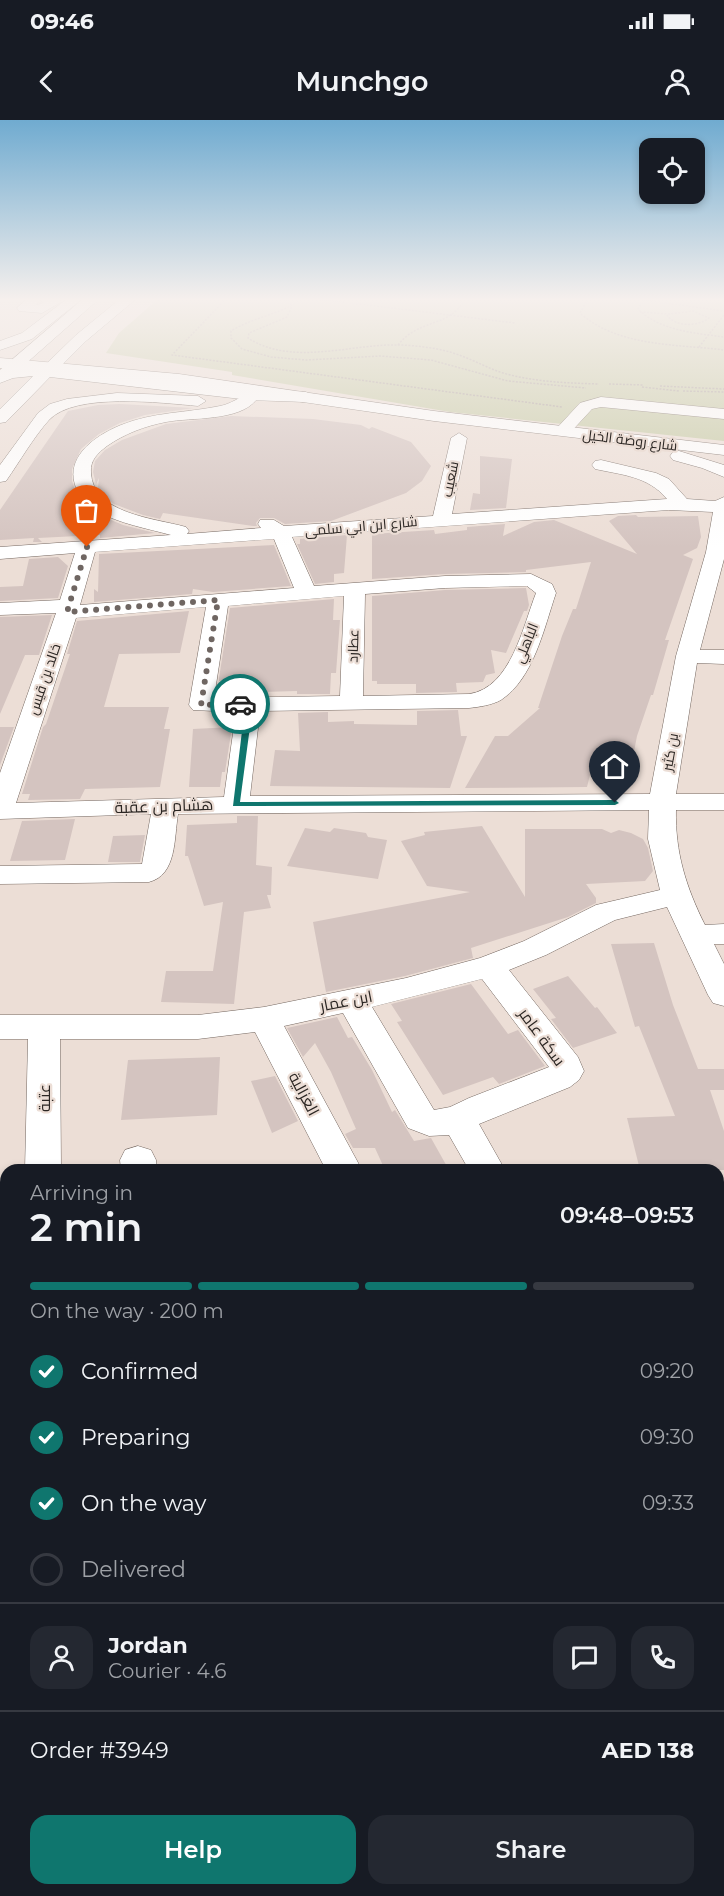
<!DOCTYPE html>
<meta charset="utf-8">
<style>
body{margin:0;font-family:Montserrat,Cairo,sans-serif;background:#242831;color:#f1f3f6;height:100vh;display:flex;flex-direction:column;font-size:22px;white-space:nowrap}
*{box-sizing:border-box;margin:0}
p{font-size:20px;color:#9ea1a6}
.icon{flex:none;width:33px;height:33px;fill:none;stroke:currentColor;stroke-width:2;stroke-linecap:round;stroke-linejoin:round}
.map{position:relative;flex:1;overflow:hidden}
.details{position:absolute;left:0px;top:1044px;width:724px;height:732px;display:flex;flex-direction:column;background:#171b24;border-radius:18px 18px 0 0;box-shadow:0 3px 9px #0003}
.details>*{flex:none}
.buttons{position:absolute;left:639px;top:18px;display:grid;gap:12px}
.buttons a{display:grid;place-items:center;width:66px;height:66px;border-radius:12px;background:#171b24;box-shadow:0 3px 9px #0003;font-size:30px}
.pin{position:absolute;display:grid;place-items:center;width:51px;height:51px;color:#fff;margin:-62px -26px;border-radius:50% 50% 50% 0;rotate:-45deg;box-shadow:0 0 6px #0007}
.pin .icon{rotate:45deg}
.courier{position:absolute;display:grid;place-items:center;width:60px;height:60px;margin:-30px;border:4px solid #0f766e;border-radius:50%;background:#fff;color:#222;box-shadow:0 2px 8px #0007}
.head em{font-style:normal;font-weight:600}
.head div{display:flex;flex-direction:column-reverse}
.head{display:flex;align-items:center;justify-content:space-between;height:102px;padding:0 30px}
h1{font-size:39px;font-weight:600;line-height:45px}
.bar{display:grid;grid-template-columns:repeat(4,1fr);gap:9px 6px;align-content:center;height:72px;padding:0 30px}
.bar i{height:8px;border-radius:4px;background:#363941}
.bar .on{background:#0f766e}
.bar p{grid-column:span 4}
.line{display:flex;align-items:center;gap:15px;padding:0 30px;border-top:2px solid #363941}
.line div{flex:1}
.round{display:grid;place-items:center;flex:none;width:63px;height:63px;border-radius:18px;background:#242831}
ol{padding:0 30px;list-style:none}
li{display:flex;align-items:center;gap:18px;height:66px}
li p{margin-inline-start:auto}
li .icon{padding:6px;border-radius:50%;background:#0f766e;color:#fff;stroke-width:4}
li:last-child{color:#9ea1a6}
li i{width:33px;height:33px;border:3px solid #363941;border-radius:50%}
.button{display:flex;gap:12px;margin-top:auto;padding:12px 30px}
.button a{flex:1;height:69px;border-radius:18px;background:#0f766e;color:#fff;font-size:24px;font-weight:600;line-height:69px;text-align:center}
.button a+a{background:#242831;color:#f1f3f6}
.status{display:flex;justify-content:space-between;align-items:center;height:42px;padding:0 30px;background:#171b24;direction:ltr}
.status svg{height:16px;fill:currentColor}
header{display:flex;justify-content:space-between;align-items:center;height:78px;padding:0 30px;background:#171b24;font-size:27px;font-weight:600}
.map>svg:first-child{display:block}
</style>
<div class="status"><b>09:46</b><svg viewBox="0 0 49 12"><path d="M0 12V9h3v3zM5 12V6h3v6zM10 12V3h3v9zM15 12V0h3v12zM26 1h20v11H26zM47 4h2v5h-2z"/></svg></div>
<header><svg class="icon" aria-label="back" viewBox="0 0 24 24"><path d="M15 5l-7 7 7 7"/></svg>Munchgo<svg class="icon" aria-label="person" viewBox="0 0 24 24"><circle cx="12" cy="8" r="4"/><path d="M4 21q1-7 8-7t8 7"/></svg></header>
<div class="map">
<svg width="724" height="1776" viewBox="0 0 724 1776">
<rect width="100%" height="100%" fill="#ecded6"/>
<path fill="#c5c9a3" d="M158,179H724V321L450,292L232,255V252L106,233L119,213Z"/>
<path fill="#d4c4c0" d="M120,284L194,288L145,295L120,303L99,314L81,329L72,349V361L76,373L88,388L78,416L38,418L42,422H33L34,418L0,420V390L68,291L98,285Z
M231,296L313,299L361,305L369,309L372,307L411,322L431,346L422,361L406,373L331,401L285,404L274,398H260L256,403L257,406H253L163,393L160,399L143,395L114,384L103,375L98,368L99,358L96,364L93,352L95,341L105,330L122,320L166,304Z
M480,336L512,339L506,388L470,390L473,373L480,374Z
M97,394L123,405L155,413L100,418V415H96Z
M636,395L638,397L698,396L701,417L697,428L683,435L693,439L665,520H669L653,575H651L637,616L632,642L597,637V648L591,651L587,667L465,668L495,616H508L540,588H538L562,516L573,489H576L591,442L526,450V452L445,454L372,459V414L434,410L435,414L467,410V407L505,404L503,416L534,402L554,400L637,434L609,401L618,396Z
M347,415L344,453L334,454V462L315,464L297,424H300V419Z
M274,425L291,466L213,472L193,469L192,474L94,482V469L98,472L99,434Z
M58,437L68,446L58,478L0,481V467L23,466L29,439Z
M526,468L529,485L527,491H524L506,533L491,530L495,553L486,555L483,562L456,563L457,572L416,573V564H377V561H372V476L445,470Z
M334,479L333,500H340L336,553H331L330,574H297V571L221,573L222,561H219V558L230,488Z
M189,491L180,533L119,534L104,587H169L164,609H170L160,667L85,669L80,679L28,680L30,674H22L43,607L46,604L70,534H67L77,501Z
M52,495L39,535H25L0,594V497Z
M458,590L461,616H467L450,668L270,666L275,630L300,631L298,593L328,592V602L354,601V604L417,605V591Z
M0,607H14L0,645Z
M232,607L225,652H222L220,667H189L193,609Z
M237,696H258L256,745L272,747L271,775H267L271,788L244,792L234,884L161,882L166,851H213L223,782L204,786L188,736H185L187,705L237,703Z
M75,699L65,740L10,741L22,701Z
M482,706L525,777V709H602L611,713L619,710L631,713L643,719L648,728L653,751L645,761L586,764L596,778V783L568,797L471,828L473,838L405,856L326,872L313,802L470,772L427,766L401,721L425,715L424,712Z
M305,708L330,712L334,708L366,713L368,717L387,720L378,759L287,746Z
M145,715L140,742H108L113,716Z
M654,823L673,885L698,949H724V970H710L724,1011V1050H691L689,1044L639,1046L627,998L675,996L639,906L635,907L611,824Z
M568,856L595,888L597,887L617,913L573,928L551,899L556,898L533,869Z
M471,864L508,914L518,910L545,946L499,964L493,957L443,975L397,902L402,901L391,884Z
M337,897L348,918L352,917L372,950L392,992L395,990L414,1021L431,1018L449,1050H385L375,1028H353L345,1014L356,1009L331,952L315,923L303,937L287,908Z
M220,937L217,995L121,1000L128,940Z
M275,956L298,1001L272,1013L251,961Z"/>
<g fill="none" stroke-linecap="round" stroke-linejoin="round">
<g stroke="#756861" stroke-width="1">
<path id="minor" d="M27,179H59L61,182L42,193L19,191L17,188ZM40,180L44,183L36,185Z
M67,179H82L32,219L0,230V221L22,213Z
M117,273L198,276L206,281L198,286C162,283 75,272 49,300C33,318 20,341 6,361L0,362V345L38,293L50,284L67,279Z
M249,274L257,279C240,302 191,297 166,302C145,306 124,314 107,326C98,333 90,340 91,352C92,394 154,398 186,407L189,411L187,414L261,408L258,404L260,400H274L284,406L433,396L451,318L459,313L467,318L452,394L667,379C648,356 622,355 595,349L592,345L595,341L601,340L656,353L669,359L687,379L715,381L724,377V439L700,530H724V544L697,543L676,674H724V690H676C675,732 686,767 705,805L724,804V824H714L724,844V886L713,883L708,875L667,787L615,800L546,835L509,850L578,937L584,951L579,960L570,967L479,1004L505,1050H469L449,1015L429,1016L408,1008L343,893L284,906L362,1050H326L255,912L198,919H60L61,1050H25L28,919H0V895H198L264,887L406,858L480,838L524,821L596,785L660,770L648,719L649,690L178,694C174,718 177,755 149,762L0,764V746L142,744L151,694L0,699V653L56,493L0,495V483L60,480L75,433L0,439V427L171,415C146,408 120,404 97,391C89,387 82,380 78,372C61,339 94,316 121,305C153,292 186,293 220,286C231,284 239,277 249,274ZM669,390L713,392L706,432L676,536L650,674L250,676L260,591L469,588C479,587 492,585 501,580C534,558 544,508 556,473L552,464L531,454L445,456L314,466L292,417ZM274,419L294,468L80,485L95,432ZM527,466L536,473C523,506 511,568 469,574L363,576L365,474L445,468ZM344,476L340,576L214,578L228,486ZM206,487L189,585L193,590L236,592L224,677L16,683L76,498ZM482,859L549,947L469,978L450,987L434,990L372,887Z
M601,277L724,289V299L601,287L592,289L568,315H556L554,312L556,309L580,283Z
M679,331L724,345V357L702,348L673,340L670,336L673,332Z
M138,1026L151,1030L156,1040L157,1050H121L120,1040L125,1030Z
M718,1422H724V1468H718Z
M0,1427H6V1473H0Z
M0,1742H6V1770H33L30,1776H0Z
M302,1770H356V1776H302Z"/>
</g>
<g stroke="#756861" stroke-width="1">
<path id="major" d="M0,238L179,254L434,291L724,325V335L434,301L179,264L0,248Z"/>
</g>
<g stroke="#756861" stroke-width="1">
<path id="highway" d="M83,179H99L22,247H43L76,215L120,179H136L86,221L58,249L221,268L306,272L314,277L306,282L250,280L50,257L6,302L0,303V289L33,256L13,258L0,263V250Z"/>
</g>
<path stroke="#aa9f99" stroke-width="1.5" stroke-dasharray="2 1.5" stroke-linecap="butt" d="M226,179L172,235L562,287
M286,179L292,186L287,197L249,213L248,218C293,247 352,223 401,225C420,226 439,228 456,234C472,239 487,248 503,253C534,262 567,263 599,264
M301,179C280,195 253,197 231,211V218L242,229L271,237L306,240L380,236L431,240L508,261L586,268
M318,179L515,203
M588,179L580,193C618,227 676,224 724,230
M645,179L638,189C660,211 695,213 724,217
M644,180L724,191
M640,192L670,194L693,191L709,198C698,207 675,207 667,195
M398,225C419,198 450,208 465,179
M699,227L724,195
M609,264L644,265
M660,266L724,269
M642,267L679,271
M683,271L724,272"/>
<use href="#minor" fill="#fff" fill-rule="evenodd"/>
<use href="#major" fill="#fff" fill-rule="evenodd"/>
<use href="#highway" fill="#fff" fill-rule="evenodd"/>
</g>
<linearGradient id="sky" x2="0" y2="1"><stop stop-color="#70abd0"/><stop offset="0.42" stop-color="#f6f0ed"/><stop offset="1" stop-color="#f6f0ed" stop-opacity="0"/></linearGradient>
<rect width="724" height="428" fill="url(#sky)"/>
<path fill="#0f766e" d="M240,582L253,584L240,682L615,680L619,683L615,685L233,686L245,586H238Z"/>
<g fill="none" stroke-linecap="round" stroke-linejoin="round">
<path stroke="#6f6662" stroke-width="6" stroke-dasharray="0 10.8" d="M87,427L67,492L218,480L201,585L240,584"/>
</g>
<g text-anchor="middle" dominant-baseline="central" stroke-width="4.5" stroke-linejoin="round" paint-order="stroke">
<g font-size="14" fill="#2b2623" stroke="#ecded6">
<text transform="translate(630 320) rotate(7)">شارع روضة الخيل</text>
<text transform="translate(450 359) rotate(-79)">شعيب</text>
<text transform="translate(361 406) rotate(-5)">شارع ابن ابي سلمى</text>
<text transform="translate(526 523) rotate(-68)">الباهلي</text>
<text transform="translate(353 526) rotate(-88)">عطارد</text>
<text transform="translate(44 559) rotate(-71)">خالد بن قيس</text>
<text transform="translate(670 632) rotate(-80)">بن كثير</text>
</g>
<g font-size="16" fill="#2b2623" stroke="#ecded6">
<text transform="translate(164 686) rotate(-2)">هشام بن عقبة</text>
<text transform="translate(346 881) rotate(-11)">ابن عمار</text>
<text transform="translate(542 917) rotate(54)">سكة عامر</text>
<text transform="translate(304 974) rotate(62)">الغزالية</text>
<text transform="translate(44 978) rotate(-90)">عتبة</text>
</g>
</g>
</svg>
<div class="buttons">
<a><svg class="icon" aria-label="locate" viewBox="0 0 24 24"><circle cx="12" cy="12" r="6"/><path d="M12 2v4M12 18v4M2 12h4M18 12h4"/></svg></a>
</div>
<div class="pin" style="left:87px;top:427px;background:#ea580c"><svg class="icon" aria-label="bag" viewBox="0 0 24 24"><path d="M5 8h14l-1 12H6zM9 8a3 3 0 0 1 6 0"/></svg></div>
<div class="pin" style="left:615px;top:683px;background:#1f2937"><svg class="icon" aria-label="home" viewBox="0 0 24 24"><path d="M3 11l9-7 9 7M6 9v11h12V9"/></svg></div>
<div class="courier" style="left:240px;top:584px"><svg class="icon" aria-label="car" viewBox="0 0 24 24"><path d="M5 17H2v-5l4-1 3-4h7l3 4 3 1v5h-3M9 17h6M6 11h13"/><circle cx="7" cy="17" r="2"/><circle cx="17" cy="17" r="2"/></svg></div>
<section class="details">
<div class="head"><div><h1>2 min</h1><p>Arriving in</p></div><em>09:48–09:53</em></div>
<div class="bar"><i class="on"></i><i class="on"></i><i class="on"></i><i></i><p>On the way · 200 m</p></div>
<ol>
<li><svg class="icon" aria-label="check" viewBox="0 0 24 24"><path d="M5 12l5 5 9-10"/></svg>Confirmed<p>09:20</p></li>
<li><svg class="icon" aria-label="check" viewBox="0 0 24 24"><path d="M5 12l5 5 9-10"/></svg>Preparing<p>09:30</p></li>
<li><svg class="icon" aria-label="check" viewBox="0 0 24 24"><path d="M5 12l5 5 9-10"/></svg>On the way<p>09:33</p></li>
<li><i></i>Delivered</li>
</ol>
<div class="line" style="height:108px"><a class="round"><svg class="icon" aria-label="person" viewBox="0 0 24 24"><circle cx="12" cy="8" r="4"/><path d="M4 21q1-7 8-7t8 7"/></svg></a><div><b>Jordan</b><p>Courier · 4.6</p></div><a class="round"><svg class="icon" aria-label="chat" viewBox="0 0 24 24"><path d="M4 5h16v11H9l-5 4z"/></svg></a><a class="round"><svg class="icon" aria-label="phone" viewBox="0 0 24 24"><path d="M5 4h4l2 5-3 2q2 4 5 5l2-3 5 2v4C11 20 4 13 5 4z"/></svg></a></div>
<div class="line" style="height:78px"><div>Order #3949</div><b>AED 138</b></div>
<div class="button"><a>Help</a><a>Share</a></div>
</section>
</div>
